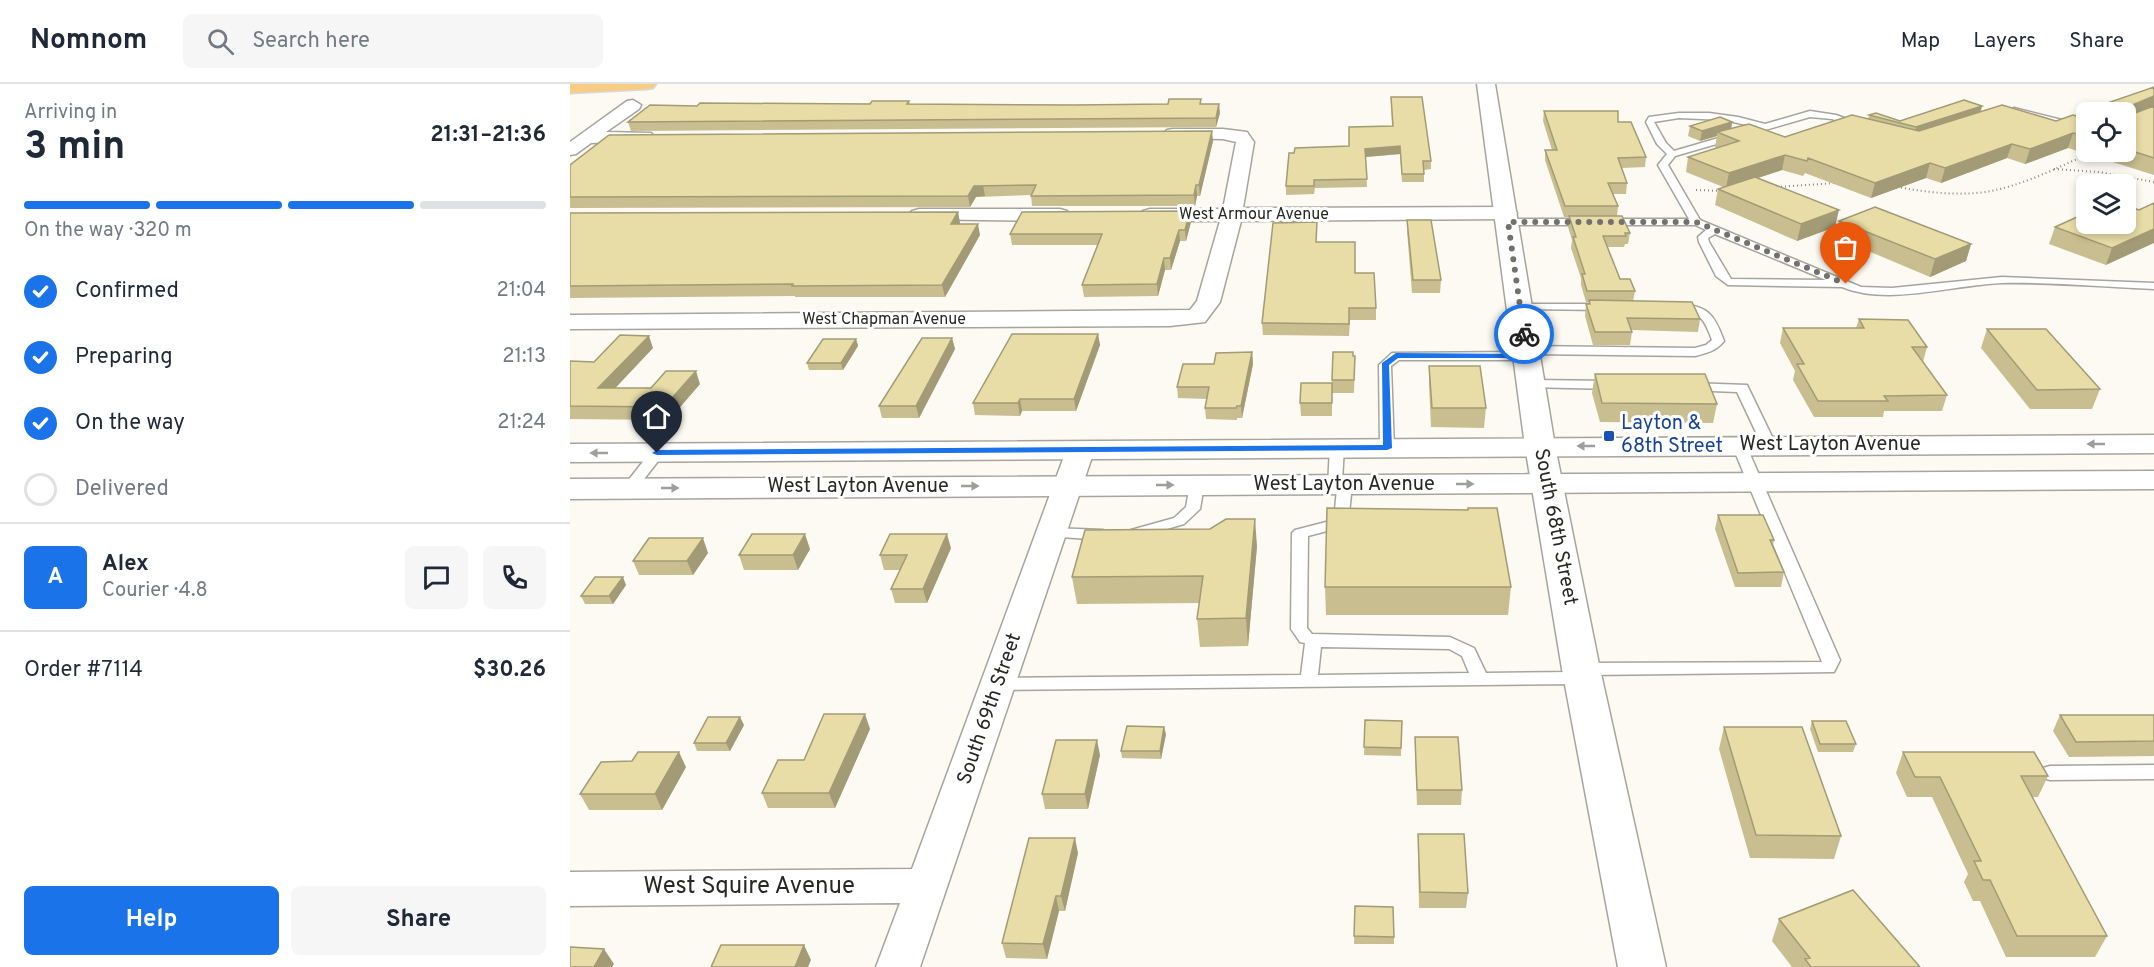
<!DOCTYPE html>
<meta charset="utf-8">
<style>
body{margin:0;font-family:Overpass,sans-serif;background:#f6f6f7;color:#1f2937;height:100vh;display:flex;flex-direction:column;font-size:22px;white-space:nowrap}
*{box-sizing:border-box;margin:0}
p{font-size:20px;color:#747a83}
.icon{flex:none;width:33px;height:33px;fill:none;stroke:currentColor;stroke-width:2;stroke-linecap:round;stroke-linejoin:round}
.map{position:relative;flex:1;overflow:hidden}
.drawer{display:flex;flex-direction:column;background:#fff;width:570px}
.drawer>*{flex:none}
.tools{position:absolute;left:1506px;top:18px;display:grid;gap:12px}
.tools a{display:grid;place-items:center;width:60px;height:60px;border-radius:9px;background:#fff;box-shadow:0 3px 9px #0003;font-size:30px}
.pin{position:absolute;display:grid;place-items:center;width:51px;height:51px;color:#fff;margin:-62px -26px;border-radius:50% 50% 50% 0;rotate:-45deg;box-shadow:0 0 6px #0007}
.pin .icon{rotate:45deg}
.courier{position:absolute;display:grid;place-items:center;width:60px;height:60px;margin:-30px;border:4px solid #1a73e8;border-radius:50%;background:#fff;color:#222;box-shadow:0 2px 8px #0007}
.head em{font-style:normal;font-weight:700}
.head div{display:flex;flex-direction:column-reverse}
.head{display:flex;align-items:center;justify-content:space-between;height:102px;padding:0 24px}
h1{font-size:39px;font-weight:700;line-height:45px}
.bar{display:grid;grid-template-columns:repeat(4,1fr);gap:9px 6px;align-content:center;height:72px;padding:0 24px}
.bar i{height:8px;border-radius:4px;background:#e0e1e3}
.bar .current{background:#1a73e8}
.bar p{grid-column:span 4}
.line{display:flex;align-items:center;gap:15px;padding:0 24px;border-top:2px solid #e0e1e3}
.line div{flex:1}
.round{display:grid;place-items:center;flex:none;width:63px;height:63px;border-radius:9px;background:#f6f6f7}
ol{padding:0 24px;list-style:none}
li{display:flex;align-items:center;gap:18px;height:66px}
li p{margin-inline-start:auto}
li .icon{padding:6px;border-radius:50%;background:#1a73e8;color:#fff;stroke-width:4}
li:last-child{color:#747a83}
li i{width:33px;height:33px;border:3px solid #e0e1e3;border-radius:50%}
.cta{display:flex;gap:12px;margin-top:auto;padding:12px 24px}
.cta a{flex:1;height:69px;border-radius:9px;background:#1a73e8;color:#fff;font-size:24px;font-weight:700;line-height:69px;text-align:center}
.cta a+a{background:#f6f6f7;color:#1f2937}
header{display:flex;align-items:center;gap:36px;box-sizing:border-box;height:84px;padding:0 30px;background:#fff;border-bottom:2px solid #e0e1e3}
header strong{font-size:28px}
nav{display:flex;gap:33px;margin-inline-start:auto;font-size:21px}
.search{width:420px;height:54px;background:#f6f6f7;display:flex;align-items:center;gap:15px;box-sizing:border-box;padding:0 21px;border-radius:9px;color:#747a83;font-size:22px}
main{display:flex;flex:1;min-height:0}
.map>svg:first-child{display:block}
</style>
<header>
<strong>Nomnom</strong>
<div class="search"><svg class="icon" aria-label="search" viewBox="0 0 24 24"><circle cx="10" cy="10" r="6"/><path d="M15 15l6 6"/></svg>Search here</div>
<nav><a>Map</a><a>Layers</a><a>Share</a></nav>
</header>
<main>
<section class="drawer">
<div class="head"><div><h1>3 min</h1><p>Arriving in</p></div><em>21:31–21:36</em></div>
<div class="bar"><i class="current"></i><i class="current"></i><i class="current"></i><i></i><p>On the way · 320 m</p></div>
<ol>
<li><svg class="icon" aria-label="check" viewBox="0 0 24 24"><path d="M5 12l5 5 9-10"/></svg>Confirmed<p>21:04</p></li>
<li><svg class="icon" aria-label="check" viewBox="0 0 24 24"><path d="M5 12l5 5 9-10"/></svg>Preparing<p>21:13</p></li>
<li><svg class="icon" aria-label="check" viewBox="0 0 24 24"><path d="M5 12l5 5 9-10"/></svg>On the way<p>21:24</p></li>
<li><i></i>Delivered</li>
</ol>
<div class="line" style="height:108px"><b class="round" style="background:#1a73e8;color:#fff">A</b><div><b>Alex</b><p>Courier · 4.8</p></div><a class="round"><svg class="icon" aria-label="chat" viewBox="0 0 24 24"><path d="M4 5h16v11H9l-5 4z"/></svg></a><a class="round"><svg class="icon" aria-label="phone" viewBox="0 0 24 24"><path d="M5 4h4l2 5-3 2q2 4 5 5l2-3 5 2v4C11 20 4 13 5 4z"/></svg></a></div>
<div class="line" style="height:78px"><div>Order #7114</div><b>$30.26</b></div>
<div class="cta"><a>Help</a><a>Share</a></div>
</section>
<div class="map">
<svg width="1584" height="883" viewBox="0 0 1584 883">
<rect width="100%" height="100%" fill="#fcfaf2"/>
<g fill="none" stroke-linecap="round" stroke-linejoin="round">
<g stroke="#a6a59d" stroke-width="3">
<path id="service" d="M1444,24L1516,42V48L1441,29L1440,27Z
M1240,27L1266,31L1293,41L1289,44L1262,35L1240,33L1105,72L1098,81L1130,136L1291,203L1322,204L1432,193L1584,199V205C1534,203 1482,198 1432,199C1382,201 1318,222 1272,203L1158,201L1146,192L1129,158L1128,153L1136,146L1125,141H938L933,138L938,135H1119L1088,81L1097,70L1087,60L1076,38L1079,33L1109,29H1139L1168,33L1195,40ZM1109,34L1154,36L1186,43L1104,67L1096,59L1084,38ZM1145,150L1256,196L1161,195L1139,158L1138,154Z
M950,220H1034L1040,223L1034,226L946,225L944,223Z
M1106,220C1137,221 1144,229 1154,257C1146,267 1137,269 1125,272L962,270L961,275L957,276H829L821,282L824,364L817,368L810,364L809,281L822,269L951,268L952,263L956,262L1125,264L1136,261L1142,256C1132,228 1129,231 1102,225L1100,223Z
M961,296L1043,297L1049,301L1043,305L956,303L955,300L956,297Z
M1121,299L1177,301L1206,361L1204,364H1194L1192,361L1167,308L1116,306L1115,303Z
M1169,357L1176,361L1270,576L1264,588L1020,591L1022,594L1019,598L1013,600L429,606L423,604L420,600L423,596L429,594L731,591L735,559L730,558L721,545L722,449L725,446L764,436L767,405L760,404L758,401L760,364L767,360L774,364L772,397L780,398L782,401L778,439L776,442L738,452L737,544L742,550L880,553L904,564L916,589L1004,588L1002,585L1005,581L1011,579L1252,578L1162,361ZM751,563L879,565L892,572L899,589L748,591Z
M87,365L92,366L94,369L92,372L64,408H54L52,405L54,402L82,366Z
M627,397L634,401L630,425L614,440L566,454L561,452L558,449L561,446L604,434L616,423L620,401Z
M482,444L533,446L541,451L533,456L477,452L474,449L477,446Z
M1584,681V695L1480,696L1473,694L1471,689L1473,684L1480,682Z"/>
</g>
<g stroke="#a6a59d" stroke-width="3">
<path id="minor" d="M63,16L71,21L69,25L36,48L81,49L84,53L81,57L21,59L6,70L0,71V58L57,17Z
M603,45H653L677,48L684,58L673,124L937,123L944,125L947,129L944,133L937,135L671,137L650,218L635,238L600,242L0,245V231L620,226L627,217L650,137H580L573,135L570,131L573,127L580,125H653L666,58L653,55L597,54L594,50L597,46Z
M349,125H490L497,127L500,131L497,135L490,137L342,135L339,131L342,127Z
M510,359L520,361L524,367L350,883H306L330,819L0,822V788L342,785L496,367L500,361Z"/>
</g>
<g stroke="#a6a59d" stroke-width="3">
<path id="tertiary" d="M907,0H925L985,362L1030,585L1096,883H1048L992,585L955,362Z"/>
</g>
<g stroke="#a6a59d" stroke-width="3">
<path id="secondary" d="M1584,351V369L0,378V360Z
M1584,387V405L0,415V395Z"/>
</g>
<g stroke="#d8d8d8" stroke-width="3">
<path id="motorway" d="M0,0H86L83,4L77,5L0,9Z"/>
</g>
<path stroke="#888782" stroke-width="2" stroke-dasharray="1 3" stroke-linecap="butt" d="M1484,85L1529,88L1584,98
M1207,103L1265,99
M1327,103C1356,108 1385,112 1415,108C1453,102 1488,83 1523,68
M1126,106L1152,107"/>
<use href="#service" fill="#fff" fill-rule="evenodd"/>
<use href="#minor" fill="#fff" fill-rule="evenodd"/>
<use href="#tertiary" fill="#fff" fill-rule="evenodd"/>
<use href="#secondary" fill="#fff" fill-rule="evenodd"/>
<use href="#motorway" fill="#f9cc84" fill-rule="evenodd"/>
</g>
<path fill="#c8be90" d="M1584,3V91L1498,64L1455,80L1437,74L1371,99L1356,94L1301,114L1235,89L1233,92L1212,86L1188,94L1265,143L1227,157L1145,121L1148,105L1153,103L1116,88L1118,73L1147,64L1145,63L1147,52L1130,57L1118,52L1120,42L1161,44L1215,53L1298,35L1299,31L1330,37L1412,22L1411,27L1486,37L1516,35V68H1556V28H1519L1520,25Z
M821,13L861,77V85L854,86V98H832L830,70L796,73L797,103L745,104L744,110L716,111V102L724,69L779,62L822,42Z
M339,17L340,20L504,21L631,20L650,29L646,43L61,47L58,38L127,22L300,20Z
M974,27L1048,38L1076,73L1075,83L1052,84L1057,99L1056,110H1043L1048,122L1047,132L1060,149L1058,160H1055L1054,163H1037L1050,195L1065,207L1063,217L1130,235L1128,248L1062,246V248L1060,261H1023L1015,232L1016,220H1019V218H1016L1011,201V194L1001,164L1002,156L998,143L999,133H994L975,76V66H982L973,37Z
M643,57L630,112H627L625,122H462L461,111L406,113L400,123L0,124V81Z
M1569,126L1536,181L1479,160L1485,143Z
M620,127L621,138L616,157H610L601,186H595L588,212L514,213L512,201L528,161H442L440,150Z
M388,128L390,140L410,151L375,213H225V212L0,214V129Z
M837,136L871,196L870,209H842L837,147Z
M1269,137L1401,160L1396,177L1360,193L1265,153Z
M746,158L785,189L806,224V236H780L779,252L693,251L692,239Z
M1289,235L1357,263L1353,278L1377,311L1372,327H1314L1313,333H1244L1223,296L1225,287L1210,259L1213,244H1286Z
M1417,245L1530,305L1522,325H1460L1411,264Z
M528,250L530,261L506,327H452L450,332L405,331L403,319Z
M382,254L385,265L349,334H312L309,322Z
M286,255L288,262L273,286H239L237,279Z
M83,264L45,304H81L130,300L99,336L0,335V277L24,278Z
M682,268L683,280L672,334H667V336L636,335L635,324L637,315L608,314L607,303L644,280Z
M763,268L785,272L784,309H762V332H731L730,319L762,299Z
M859,282L916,324L914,344L861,343L859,301Z
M1025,290L1147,320L1143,339L1030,338L1022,309Z
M898,426L941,503L938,531H756L755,503Z
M1148,431L1204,456L1203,461L1214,488L1211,503H1165L1145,445Z
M687,462L678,562L630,563L627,535L629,519L507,520L502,493Z
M381,464L357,519H325L321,505L330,486H314L310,471Z
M240,465L228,486H174L169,471Z
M138,469L123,491H69L63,477Z
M56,501L43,520H15L11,512Z
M1490,631H1584V672L1499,673L1483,647Z
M795,636L832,637L831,672L794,671Z
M1242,637L1286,660L1283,668H1248L1240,645Z
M174,641L160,667H127L124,659Z
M1154,643L1271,752L1264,775L1180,774L1149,665Z
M300,645L265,724H198L192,709Z
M596,650L591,675L552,674L551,667Z
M845,653L892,706L891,721H847L845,668Z
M1333,668L1478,692L1468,713H1462L1537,852L1525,873H1436L1410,817H1403L1394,798L1398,790L1362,713H1337L1326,689Z
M530,671L518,725H475L472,710Z
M116,683L92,726H19L10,710Z
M848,750L898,809L896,824H849L848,765Z
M508,769L495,827H489L477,875L436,874L432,859Z
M785,822L824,853V860H784Z
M1209,835L1350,883H1222L1202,857Z"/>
<path fill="#a29b75" d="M1584,12V24L1556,36L1560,22Z
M649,20L650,29L646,43V34Z
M1412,22L1410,29L1344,51L1346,43Z
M1162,38L1161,48H1147V52L1130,57L1132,47Z
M642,47L643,57L630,112L629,101Z
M1503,49L1498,64L1455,80L1460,65Z
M1442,60L1437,74L1371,99L1375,84Z
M830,62V70L795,73V65Z
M1215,71L1212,86L1156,104L1159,89Z
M1360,79L1356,94L1301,114L1305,99Z
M413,101L415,112L406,113L400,123L398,112L404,102Z
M626,101L627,112L625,122L624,111Z
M1269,126L1265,143L1227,157L1231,140Z
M620,127L621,138L616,157L615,146Z
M388,128L390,139L383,151L381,140Z
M408,140L410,151L375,213L372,201Z
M1584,145V159L1536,181L1542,164Z
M609,146L610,157L601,186L600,174Z
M1401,160L1396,177L1360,193L1365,175Z
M594,174L595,186L588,212L587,200Z
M528,250L530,261L506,327L504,315Z
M79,252L83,264L34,316L28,304Z
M382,254L385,265L349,334L346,322Z
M286,255L288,262L273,286L271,279Z
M682,268L683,280L672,334L671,322Z
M126,287L130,300L99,336L94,323Z
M450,315L452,327L450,332L448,319Z
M685,435L687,462L678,562L676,534Z
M235,450L240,465L228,486L223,471Z
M377,450L381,464L357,519L353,505Z
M133,454L138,469L123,491L117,477Z
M53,493L56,501L43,520L39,512Z
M295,630L300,645L265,724L259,709Z
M170,633L174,641L160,667L156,659Z
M594,643L596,650L591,675L590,667Z
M527,656L530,671L518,725L515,710Z
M109,668L116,683L92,726L85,710Z
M505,754L508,769L495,827L491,812Z
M486,812L489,827L477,875L473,860Z
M234,861L241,876L238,883H225Z
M34,865L44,880L42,883H24Z"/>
<path fill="#e8dda7" stroke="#a29b75" stroke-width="1.5" d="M1584,3V12L1560,22V31L1584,22V74L1556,65V28H1523L1520,25Z
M821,13H852L861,77H853L854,90H832L830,62L795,65L797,95L744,96V102H716L719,69H724L725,64L779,62V43L823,42Z
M599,15H631L630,20H649L646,34L58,38L80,21L127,22L130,19L300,20L302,17H339L337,20L504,21L598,20Z
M1394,16L1412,22L1346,43L1299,31L1306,29L1330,37Z
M1432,21L1486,37L1503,31L1516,35V53L1503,49L1460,65L1442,60L1375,84L1360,79L1305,99L1238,74L1237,77L1215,71L1159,89L1118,73L1169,57L1147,48L1179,40L1215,53L1282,31L1349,47Z
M974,27H1048V38H1061L1076,73L1048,74L1057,99H1038L1048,122H995L975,66H987Z
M1150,33L1162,38L1132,47L1120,42Z
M642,47L629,101H626L624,111L461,112L466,101L404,102L398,112L0,113V81L39,51Z
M1185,93L1269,126L1231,140L1148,105Z
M1584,119V145L1542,164L1485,143L1516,129V140H1556V121L1569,126Z
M1305,123L1401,160L1365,175L1269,137Z
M620,127L615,146H609L600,174H594L587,200L512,201L532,150H440L452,128Z
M388,128L381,140H408L372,201L222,202L223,200L0,202V129Z
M999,132H1052L1060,149H1055L1056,152H1033L1050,195H1060L1065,207H1017L1012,190H1015L1003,153H1006Z
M837,136H861L871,196H843Z
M747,138L746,158H785V189H804L806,224H779V240L692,239L703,139Z
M1019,216L1122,218L1130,235L1057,234L1062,248H1025L1016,220H1020Z
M1289,235L1338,236L1357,263H1342L1377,311L1314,312L1318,317H1248L1227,280H1234L1213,244H1294Z
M1417,245H1476L1530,305L1467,306Z
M442,250H528L504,315H450L448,319H403Z
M50,251L79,252L28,304H81L96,287H126L94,323L0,322V277L24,278Z
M352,254H382L346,322H309Z
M253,255H286L271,279H237Z
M682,268L671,322H667L666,324H635L639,303H607L613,280H644L646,269Z
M763,268H783V272H785L784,296H762Z
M859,282H910L916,324H862Z
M1025,290H1135L1147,320L1032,319Z
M731,299H762V319H730Z
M757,424L898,426V424H927L941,503H755Z
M1148,431H1193L1204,456H1200L1214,488L1168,489Z
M656,435H685L676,534L627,535L633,492L502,493L515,446L640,445Z
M182,450H235L223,471H169Z
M320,450H377L353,505H321L337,471H310Z
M79,454H133L117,477H63Z
M25,493H53L39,512H11Z
M254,630H295L259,709H192L208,676H234Z
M1490,631H1584V657L1506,658Z
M138,633H170L156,659H124Z
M795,636L832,637L831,664L794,663Z
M1242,637H1276L1286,660H1250Z
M557,642L594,643L590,667H551Z
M1154,643H1232L1271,752L1186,751Z
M845,653H888L892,706H847Z
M486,656H527L515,710H472Z
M68,668H109L85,710H10L31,678L62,677Z
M1333,668H1464L1478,692H1451L1537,852H1447L1420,796H1413L1404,777H1411L1370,693H1345Z
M848,750H894L898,809L850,808Z
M459,754H505L491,812H486L473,860L432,859Z
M1283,806L1350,883H1241L1235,875L1240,874L1209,835Z
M785,822L823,823L824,853L784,852Z
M151,861H234L225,883H141Z
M0,863L34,865L24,883H0Z"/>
<defs><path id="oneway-solid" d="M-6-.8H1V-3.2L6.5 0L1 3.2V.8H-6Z" transform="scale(1.5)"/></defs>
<g fill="#9e9e9c">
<use href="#oneway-solid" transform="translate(1526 360) rotate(180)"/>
<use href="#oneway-solid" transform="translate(1016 362) rotate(180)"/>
<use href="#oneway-solid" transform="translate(29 369) rotate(180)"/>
<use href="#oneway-solid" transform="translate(895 400)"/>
<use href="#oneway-solid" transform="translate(595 401)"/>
<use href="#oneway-solid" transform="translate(400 402)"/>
<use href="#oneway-solid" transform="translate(100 404)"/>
</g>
<path fill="#1a73e8" d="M954,247L958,250L960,274H828L819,281L822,364L817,366L87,371L82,369L87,366L813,361L812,279L826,269L953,270L950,250Z"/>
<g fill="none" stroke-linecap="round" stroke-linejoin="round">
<path stroke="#72716c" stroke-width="6" stroke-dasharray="0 10.8" d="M954,250L938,138H1126L1276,200"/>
</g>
<rect fill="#1a4fb4" stroke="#fff" stroke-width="2" x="1033" y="346" width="12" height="12" rx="3"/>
<g text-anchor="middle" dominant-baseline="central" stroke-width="6" stroke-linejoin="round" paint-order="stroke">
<g font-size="16" fill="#272724" stroke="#fff">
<text x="684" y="131">West Armour Avenue</text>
<text x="314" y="236">West Chapman Avenue</text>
</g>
<g font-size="20" fill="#164399" stroke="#fff" text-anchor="start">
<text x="1051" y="340">Layton &amp;<tspan x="1051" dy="23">68th Street</tspan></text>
</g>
<g font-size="20" fill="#272724" stroke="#fff">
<text x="1260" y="361">West Layton Avenue</text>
<text x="774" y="401">West Layton Avenue</text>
<text x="288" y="403">West Layton Avenue</text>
<text transform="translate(985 443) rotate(79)">South 68th Street</text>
<text transform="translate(420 625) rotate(-71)">South 69th Street</text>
</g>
<g font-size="24" fill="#272724" stroke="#fff">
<text x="179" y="803">West Squire Avenue</text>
</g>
</g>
</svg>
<div class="tools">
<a><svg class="icon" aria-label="locate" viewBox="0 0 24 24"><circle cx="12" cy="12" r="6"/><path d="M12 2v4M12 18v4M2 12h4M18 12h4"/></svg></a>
<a><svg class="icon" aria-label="layers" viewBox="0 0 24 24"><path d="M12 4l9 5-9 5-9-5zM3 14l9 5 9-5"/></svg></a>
</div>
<div class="pin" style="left:1276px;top:200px;background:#ea580c"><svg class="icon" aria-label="bag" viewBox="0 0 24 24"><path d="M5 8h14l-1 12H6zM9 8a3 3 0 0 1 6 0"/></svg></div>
<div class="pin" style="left:87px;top:369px;background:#1f2937"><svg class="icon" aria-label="home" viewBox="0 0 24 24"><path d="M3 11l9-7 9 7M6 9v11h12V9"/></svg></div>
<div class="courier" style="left:954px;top:250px"><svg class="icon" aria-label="bike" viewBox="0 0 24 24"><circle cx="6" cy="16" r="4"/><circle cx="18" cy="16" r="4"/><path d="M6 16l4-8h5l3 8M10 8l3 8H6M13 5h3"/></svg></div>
</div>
</main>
